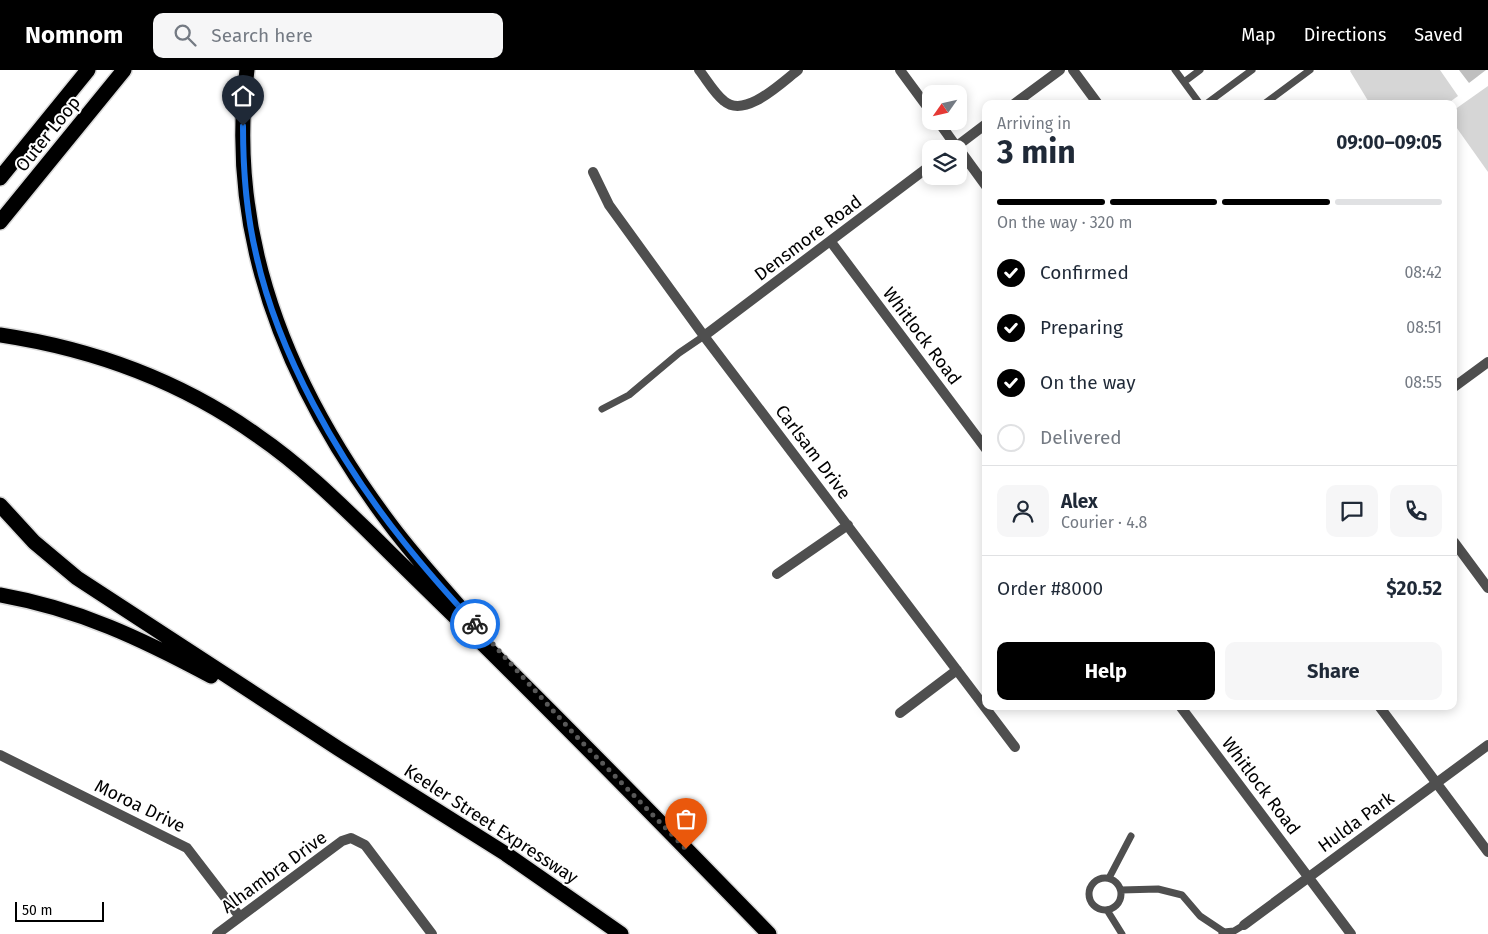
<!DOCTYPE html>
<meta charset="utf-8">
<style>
body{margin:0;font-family:"Fira Sans",sans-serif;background:#f6f6f7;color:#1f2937;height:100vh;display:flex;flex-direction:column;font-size:19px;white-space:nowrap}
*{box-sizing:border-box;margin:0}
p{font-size:16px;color:#747a83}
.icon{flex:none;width:28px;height:28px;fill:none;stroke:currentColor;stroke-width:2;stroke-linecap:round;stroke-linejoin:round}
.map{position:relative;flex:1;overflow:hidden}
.drawer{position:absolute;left:982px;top:30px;width:475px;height:610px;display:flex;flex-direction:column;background:#fff;border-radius:10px;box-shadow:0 2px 12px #0003}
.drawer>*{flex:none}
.needle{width:32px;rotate:236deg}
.fabs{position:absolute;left:922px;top:15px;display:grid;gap:10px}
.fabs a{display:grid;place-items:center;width:45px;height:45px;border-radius:10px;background:#fff;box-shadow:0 2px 12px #0003;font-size:25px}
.scale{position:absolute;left:15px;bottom:12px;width:89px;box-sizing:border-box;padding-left:5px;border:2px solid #000;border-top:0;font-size:14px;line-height:18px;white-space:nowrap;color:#000;-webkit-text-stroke:4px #fff;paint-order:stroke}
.pin{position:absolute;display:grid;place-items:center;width:42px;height:42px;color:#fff;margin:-51px -21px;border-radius:50% 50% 50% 0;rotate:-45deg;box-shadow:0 0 5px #0007}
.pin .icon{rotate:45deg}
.courier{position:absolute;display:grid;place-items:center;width:50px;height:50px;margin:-25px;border:4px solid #1a73e8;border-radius:50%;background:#fff;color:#222;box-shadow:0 1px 6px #0007}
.headline em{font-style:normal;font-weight:700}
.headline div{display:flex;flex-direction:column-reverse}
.headline{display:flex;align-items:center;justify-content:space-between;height:85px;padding:0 15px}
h1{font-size:32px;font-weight:700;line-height:38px}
.bar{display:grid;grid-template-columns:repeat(4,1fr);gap:8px 5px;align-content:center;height:60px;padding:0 15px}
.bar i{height:6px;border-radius:4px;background:#e0e1e3}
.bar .on{background:#000}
.bar p{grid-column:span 4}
.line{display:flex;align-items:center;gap:12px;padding:0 15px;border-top:1px solid #e0e1e3}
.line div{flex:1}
.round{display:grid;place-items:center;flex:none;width:52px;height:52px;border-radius:10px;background:#f6f6f7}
ol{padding:0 15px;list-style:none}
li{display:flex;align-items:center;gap:15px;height:55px}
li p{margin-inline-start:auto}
li .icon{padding:5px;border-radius:50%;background:#000;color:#fff;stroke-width:4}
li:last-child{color:#747a83}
li i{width:28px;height:28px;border:2px solid #e0e1e3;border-radius:50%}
.cta{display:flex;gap:10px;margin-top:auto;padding:10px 15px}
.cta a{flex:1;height:58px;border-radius:10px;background:#000;color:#fff;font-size:20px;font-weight:700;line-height:58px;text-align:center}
.cta a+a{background:#f6f6f7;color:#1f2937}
header{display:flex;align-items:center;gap:30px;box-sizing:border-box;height:70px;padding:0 25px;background:#000;color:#fff}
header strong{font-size:24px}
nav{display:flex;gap:28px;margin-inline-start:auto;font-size:18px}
.search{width:350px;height:45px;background:#f6f6f7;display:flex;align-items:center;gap:12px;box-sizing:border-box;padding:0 18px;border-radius:10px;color:#747a83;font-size:19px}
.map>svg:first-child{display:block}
</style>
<header>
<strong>Nomnom</strong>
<div class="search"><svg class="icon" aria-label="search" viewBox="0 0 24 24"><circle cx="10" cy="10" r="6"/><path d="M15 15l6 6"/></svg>Search here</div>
<nav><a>Map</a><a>Directions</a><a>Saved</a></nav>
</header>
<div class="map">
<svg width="1488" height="864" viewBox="0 0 1488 864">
<rect width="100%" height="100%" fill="#fff"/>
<path fill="#d6d6d6" d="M1351,0H1440L1458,26L1447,34H1370L1350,1Z
M1488,16V102L1454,54V40Z"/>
<path fill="#bfbfbf" d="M1459,0H1486L1469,13Z"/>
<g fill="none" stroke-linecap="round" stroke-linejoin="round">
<g stroke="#dbdbdb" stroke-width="18">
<path id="highway" d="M247,0C225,169 290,321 390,454C416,489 445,520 473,552
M0,108L88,0
M0,152L124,0
M0,265C93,279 181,311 258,366C299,394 335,429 371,464C406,499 442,534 478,569C576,666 673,765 769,864
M0,435L34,472L77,508L339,679L506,784L621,864
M0,525C79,539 142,569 211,606"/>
</g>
<path stroke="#4f4f4f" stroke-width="7" d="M1175,0L1200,34
M1184,12L1200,0
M1206,34L1252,0
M1264,34L1310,0
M602,339L629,325L679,283L704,266
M1089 824a16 16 0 1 1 32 0a16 16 0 1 1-32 0Z
M1109,808L1131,766
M1121,820L1158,819L1182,825L1200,846L1224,862
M1107,840L1122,864
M1222,863L1224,862L1234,861L1244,855"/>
<path stroke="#4f4f4f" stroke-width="10" d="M699,0C707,10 714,23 724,31C745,49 781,13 798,0
M900,0L931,42
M1073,0L1098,34
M1014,34L1060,0
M938,51L958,79
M953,79L986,54
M959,79L986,116
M593,102L609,135L704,266L1015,677
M831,172L986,379
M704,266L931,95
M1454,317L1488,292
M1454,472L1488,518
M777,504L848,455
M1180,636L1351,864
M1379,636L1488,782
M900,643L957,600
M0,685L187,778L240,847
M1244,855L1488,675
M217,864L342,771L351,768L365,775L432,864"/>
<use href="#highway" stroke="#000" stroke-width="15"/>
</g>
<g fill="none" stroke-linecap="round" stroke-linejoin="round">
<path stroke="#595959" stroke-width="5" stroke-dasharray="0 9" d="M475,554L575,665L686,779"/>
<path stroke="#1a73e8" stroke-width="6" d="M243,56C243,99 246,142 256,184C278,284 339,391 403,471C426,500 450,527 475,554"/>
</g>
<g text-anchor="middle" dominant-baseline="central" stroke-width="4" stroke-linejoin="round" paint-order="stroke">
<g font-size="18" fill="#000" stroke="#fff">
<text transform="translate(48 64) rotate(-51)">Outer Loop</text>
<text transform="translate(808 168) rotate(-37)">Densmore Road</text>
<text transform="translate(922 266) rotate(53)">Whitlock Road</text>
<text transform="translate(813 382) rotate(53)">Carlsam Drive</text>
<text transform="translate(1261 716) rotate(53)">Whitlock Road</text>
<text transform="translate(140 736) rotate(26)">Moroa Drive</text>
<text transform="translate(1356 752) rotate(-36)">Hulda Park</text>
<text transform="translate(491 754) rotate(33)">Keeler Street Expressway</text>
<text transform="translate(274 802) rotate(-36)">Alhambra Drive</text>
</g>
</g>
</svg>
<div class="fabs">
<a><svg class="needle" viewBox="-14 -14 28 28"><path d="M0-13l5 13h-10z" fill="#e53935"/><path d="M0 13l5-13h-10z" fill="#747a83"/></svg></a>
<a><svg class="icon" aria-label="layers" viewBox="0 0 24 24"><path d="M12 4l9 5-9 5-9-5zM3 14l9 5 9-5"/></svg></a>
</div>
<div class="scale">50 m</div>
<div class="pin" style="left:686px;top:779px;background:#ea580c"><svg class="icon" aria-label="bag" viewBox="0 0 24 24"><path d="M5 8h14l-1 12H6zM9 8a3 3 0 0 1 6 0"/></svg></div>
<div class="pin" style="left:243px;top:56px;background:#1f2937"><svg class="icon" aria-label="home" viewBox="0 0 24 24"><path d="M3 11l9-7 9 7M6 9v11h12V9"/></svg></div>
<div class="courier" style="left:475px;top:554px"><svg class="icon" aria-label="bike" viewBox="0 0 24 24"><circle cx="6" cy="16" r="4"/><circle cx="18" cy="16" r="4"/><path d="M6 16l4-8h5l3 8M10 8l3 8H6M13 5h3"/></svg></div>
<section class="drawer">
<div class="headline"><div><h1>3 min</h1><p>Arriving in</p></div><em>09:00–09:05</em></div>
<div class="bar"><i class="on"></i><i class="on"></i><i class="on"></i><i></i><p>On the way · 320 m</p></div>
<ol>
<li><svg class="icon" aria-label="check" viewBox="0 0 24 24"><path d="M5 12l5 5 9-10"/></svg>Confirmed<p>08:42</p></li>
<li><svg class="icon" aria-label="check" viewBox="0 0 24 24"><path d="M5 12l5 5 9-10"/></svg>Preparing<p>08:51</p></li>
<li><svg class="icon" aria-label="check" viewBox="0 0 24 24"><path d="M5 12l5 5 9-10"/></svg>On the way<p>08:55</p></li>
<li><i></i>Delivered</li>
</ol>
<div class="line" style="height:90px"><a class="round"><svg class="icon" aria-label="person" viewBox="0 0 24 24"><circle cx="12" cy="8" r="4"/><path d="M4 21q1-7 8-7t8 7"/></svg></a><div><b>Alex</b><p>Courier · 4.8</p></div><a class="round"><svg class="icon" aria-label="chat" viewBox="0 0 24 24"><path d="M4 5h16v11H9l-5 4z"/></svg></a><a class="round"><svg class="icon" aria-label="phone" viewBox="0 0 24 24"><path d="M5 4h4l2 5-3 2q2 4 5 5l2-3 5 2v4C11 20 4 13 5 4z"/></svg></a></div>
<div class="line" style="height:65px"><div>Order #8000</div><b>$20.52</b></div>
<div class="cta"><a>Help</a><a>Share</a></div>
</section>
</div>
